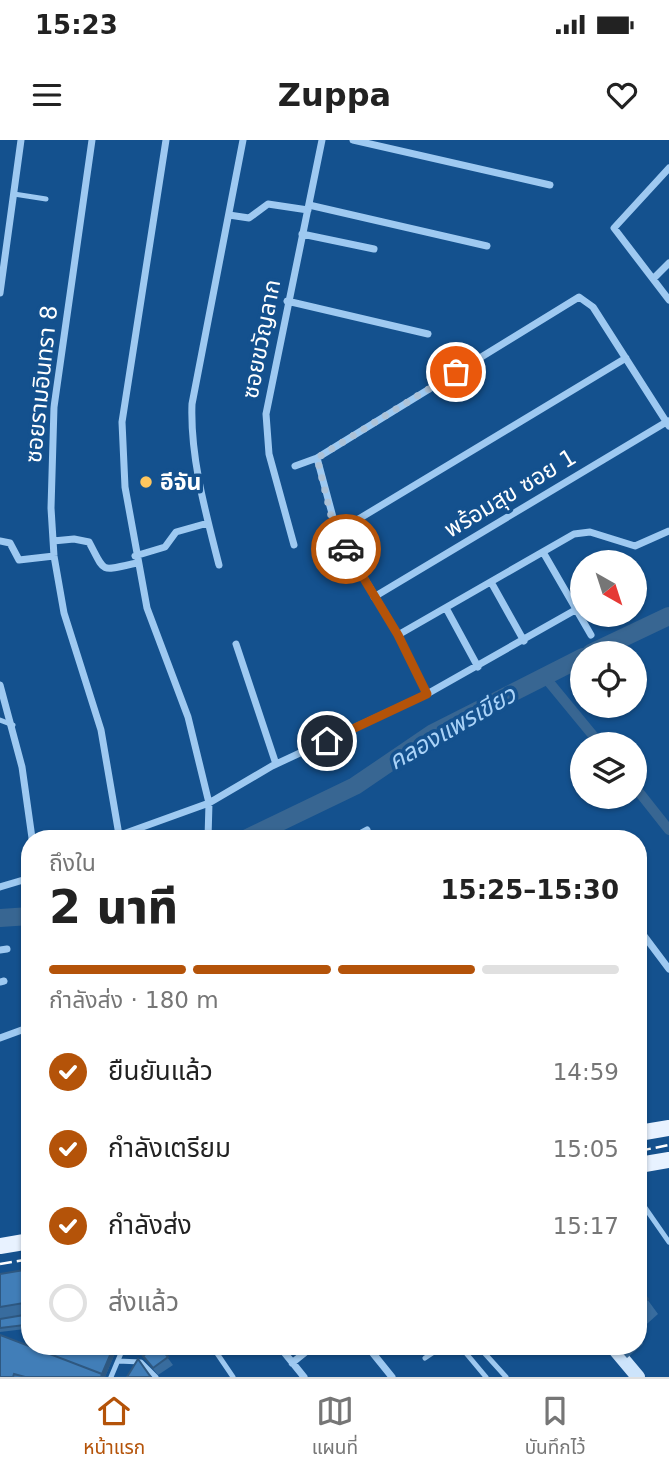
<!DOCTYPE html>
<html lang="th">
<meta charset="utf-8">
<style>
body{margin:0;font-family:"DejaVu Sans","Noto Sans Thai",sans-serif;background:#f2f2f2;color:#222;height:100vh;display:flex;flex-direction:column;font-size:26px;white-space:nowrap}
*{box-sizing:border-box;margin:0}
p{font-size:23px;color:#767676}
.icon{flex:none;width:38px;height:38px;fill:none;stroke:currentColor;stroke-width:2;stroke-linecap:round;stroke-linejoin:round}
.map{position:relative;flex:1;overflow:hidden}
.details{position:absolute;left:21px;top:690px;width:626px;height:525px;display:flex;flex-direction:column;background:#fff;border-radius:28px;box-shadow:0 2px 5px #0004}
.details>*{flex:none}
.needle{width:46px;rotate:141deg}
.controls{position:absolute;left:570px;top:410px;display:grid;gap:14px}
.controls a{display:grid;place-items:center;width:77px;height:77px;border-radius:50%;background:#fff;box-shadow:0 2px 5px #0004;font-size:35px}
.pin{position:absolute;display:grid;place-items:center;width:60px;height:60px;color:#fff;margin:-30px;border:4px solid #fff;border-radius:50%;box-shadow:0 2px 7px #0007}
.courier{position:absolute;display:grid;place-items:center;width:70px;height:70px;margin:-35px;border:5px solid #b45309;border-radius:50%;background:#fff;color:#222;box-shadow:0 2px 9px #0007}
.head em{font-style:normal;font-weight:800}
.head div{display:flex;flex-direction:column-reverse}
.head{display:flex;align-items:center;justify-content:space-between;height:119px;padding:0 28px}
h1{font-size:46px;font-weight:800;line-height:52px}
.bar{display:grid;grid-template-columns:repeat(4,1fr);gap:10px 7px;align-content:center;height:84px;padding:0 28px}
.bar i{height:9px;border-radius:5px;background:#e0e0e0}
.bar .on{background:#b45309}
.bar p{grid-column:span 4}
ol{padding:0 28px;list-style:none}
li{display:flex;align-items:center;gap:21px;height:77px}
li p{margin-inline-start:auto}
li .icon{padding:7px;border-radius:50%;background:#b45309;color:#fff;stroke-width:4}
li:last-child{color:#767676}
li i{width:38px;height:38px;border:4px solid #e0e0e0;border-radius:50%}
.status{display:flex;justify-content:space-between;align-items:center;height:49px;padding:0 35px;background:#fff;direction:ltr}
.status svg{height:19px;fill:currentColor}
header{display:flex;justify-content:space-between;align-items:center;height:91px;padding:0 28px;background:#fff;font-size:32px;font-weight:800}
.dock{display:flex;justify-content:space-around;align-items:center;height:98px;border-top:2px solid #e0e0e0;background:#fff;font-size:19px;color:#767676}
.dock a{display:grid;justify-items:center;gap:4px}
.dock .on{color:#b45309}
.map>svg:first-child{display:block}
</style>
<div class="status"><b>15:23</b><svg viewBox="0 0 49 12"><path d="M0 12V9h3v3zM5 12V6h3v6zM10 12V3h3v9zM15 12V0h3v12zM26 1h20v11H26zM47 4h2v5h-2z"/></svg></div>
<header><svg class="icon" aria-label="menu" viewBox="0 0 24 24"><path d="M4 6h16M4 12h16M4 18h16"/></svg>Zuppa<svg class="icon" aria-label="heart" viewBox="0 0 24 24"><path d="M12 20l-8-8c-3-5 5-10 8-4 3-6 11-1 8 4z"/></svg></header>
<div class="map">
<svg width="669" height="1237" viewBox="0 0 669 1237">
<rect width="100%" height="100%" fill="#14518e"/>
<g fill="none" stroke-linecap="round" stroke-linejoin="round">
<path stroke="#386692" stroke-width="10" d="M544,536L600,604
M635,647L669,690"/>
<path stroke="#386692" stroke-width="18" d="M591,513L669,476
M247,698L355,646L433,593L583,517
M0,778L30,776"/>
<path stroke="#9ec9f1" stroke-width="5" d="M14,54L46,59
M0,580L13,585
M639,1059L669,1102
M212,1206L233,1237
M460,1206L486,1237
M478,1206L506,1237
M425,1218L443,1206
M118,1221L141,1222L156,1237
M111,1237L124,1206"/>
<path stroke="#9ec9f1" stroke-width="7" d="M92,0L54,267L51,368L54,416L64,473L101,590L119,695
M166,0L122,282L125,347L147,468L188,577L209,663L208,698
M353,0L550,45
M669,28L614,88L669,160
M309,65L487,106
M229,75L249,78L268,64L308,70
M302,94L374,109
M653,139L669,123
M0,153L21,0
M287,161L428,194
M317,318L337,392L398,495L427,554
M295,326L317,318L579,157L593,167L669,286
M337,392L626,218
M0,401L10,403L19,420L54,416
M53,401L74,399L89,402C106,434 99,431 137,423
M294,405L269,314L266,274L322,0
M543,412L591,495
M135,416L165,407L176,392L208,383
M219,425C206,374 190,317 192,264L243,0
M491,442L524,501
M374,457L668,281
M446,468L478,527
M398,495L574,394L590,392L635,406L669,391
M236,504L276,624
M0,545L22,627L32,698
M112,698L209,663L272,626L427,554L577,469
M352,698L367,690
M0,747L30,738
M639,789L669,829
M0,810L7,809
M0,842L4,841
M0,898L30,887
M279,1206L304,1237
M367,1206L392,1237
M292,1223L313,1206"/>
<path stroke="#cde4fb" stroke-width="14" d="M612,1206L638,1237"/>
<path stroke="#e8f2ff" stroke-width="16" d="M639,993L669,988
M639,1025L669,1020
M0,1106L30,1101"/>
<path stroke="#fff" stroke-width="2.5" stroke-dasharray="12 5" stroke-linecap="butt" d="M639,1011L669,1005
M0,1124L30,1119"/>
</g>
<path fill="#386c9e" d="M30,1129V1206H118L105,1237H0L26,1205L30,1195H28L25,1191V1189L0,1192V1134Z
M639,1148L658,1174L639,1191Z
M639,1198L643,1204L627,1218L616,1206H639Z
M134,1206H159L173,1225L158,1235Z"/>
<path fill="#2e5881" d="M114,1206H118L105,1237H101Z"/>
<path fill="#417eb8" stroke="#2e5881" stroke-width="2" d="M30,1129V1162L0,1167V1134Z
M639,1148L648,1159L639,1167Z
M30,1174V1191H25L24,1185L0,1188V1179Z
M0,1195L102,1234L101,1237H25L14,1234L13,1237H0Z
M30,1195V1206H114L102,1234L26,1205Z
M135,1206H149L140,1212Z
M157,1206H159L168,1217L153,1228L143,1216Z
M138,1219L150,1236L149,1237H127Z"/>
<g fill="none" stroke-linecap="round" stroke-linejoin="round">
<path stroke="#adc2d7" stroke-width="7" stroke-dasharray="0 12.6" d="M346,409L332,380L317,318L456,232"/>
<path stroke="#b45309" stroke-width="9" d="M327,601L427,554L398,495L346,409"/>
</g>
<circle fill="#ffc65e" stroke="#14518e" stroke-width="2.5" cx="146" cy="342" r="7"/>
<g text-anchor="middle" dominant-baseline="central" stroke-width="7" stroke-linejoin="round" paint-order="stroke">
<g font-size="23" fill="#fff" stroke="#14518e">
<text transform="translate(261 199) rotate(-79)">ซอยขวัญลาก</text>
<text transform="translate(41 244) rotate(-84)">ซอยรามอินทรา 8</text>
<text transform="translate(510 353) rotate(-31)">พร้อมสุข ซอย 1</text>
</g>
<g font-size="23" font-weight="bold" fill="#fff" stroke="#14518e" text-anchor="start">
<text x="160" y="342">อีจัน</text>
</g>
<g font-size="24" font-style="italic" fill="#aad3f8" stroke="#14518e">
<text transform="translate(452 588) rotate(-30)">คลองแพรเขียว</text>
</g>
</g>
</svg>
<div class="controls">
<a><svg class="needle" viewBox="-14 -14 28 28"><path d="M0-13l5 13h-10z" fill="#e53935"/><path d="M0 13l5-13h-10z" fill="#767676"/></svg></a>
<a><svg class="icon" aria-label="locate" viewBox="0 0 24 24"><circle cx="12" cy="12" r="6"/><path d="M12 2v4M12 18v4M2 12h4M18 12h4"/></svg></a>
<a><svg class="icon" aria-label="layers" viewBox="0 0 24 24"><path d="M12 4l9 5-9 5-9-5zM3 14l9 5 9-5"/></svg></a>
</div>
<div class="pin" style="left:456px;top:232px;background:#ea580c"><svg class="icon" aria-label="bag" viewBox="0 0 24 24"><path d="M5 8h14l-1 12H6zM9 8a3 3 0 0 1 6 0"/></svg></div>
<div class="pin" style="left:327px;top:601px;background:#1f2937"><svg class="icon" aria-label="home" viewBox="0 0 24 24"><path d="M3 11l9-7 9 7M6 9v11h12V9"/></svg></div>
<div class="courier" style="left:346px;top:409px"><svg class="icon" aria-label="car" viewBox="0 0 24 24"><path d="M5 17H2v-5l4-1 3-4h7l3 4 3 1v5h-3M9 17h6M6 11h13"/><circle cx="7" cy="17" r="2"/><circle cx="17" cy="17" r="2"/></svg></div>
<section class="details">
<div class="head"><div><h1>2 นาที</h1><p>ถึงใน</p></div><em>15:25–15:30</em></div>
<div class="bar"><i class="on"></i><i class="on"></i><i class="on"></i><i></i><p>กำลังส่ง · 180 m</p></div>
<ol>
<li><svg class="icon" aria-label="check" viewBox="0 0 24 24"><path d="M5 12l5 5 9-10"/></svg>ยืนยันแล้ว<p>14:59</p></li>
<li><svg class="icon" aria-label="check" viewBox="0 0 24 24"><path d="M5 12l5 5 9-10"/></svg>กำลังเตรียม<p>15:05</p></li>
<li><svg class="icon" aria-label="check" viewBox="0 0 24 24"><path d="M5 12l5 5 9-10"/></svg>กำลังส่ง<p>15:17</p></li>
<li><i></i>ส่งแล้ว</li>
</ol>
</section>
</div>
<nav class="dock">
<a class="on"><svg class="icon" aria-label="home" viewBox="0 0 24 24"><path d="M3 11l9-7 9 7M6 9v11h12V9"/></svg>หน้าแรก</a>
<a><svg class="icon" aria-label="map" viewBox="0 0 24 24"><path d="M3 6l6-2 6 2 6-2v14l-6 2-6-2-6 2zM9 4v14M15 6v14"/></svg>แผนที่</a>
<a><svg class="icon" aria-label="saved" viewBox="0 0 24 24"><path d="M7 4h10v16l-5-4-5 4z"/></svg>บันทึกไว้</a>
</nav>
